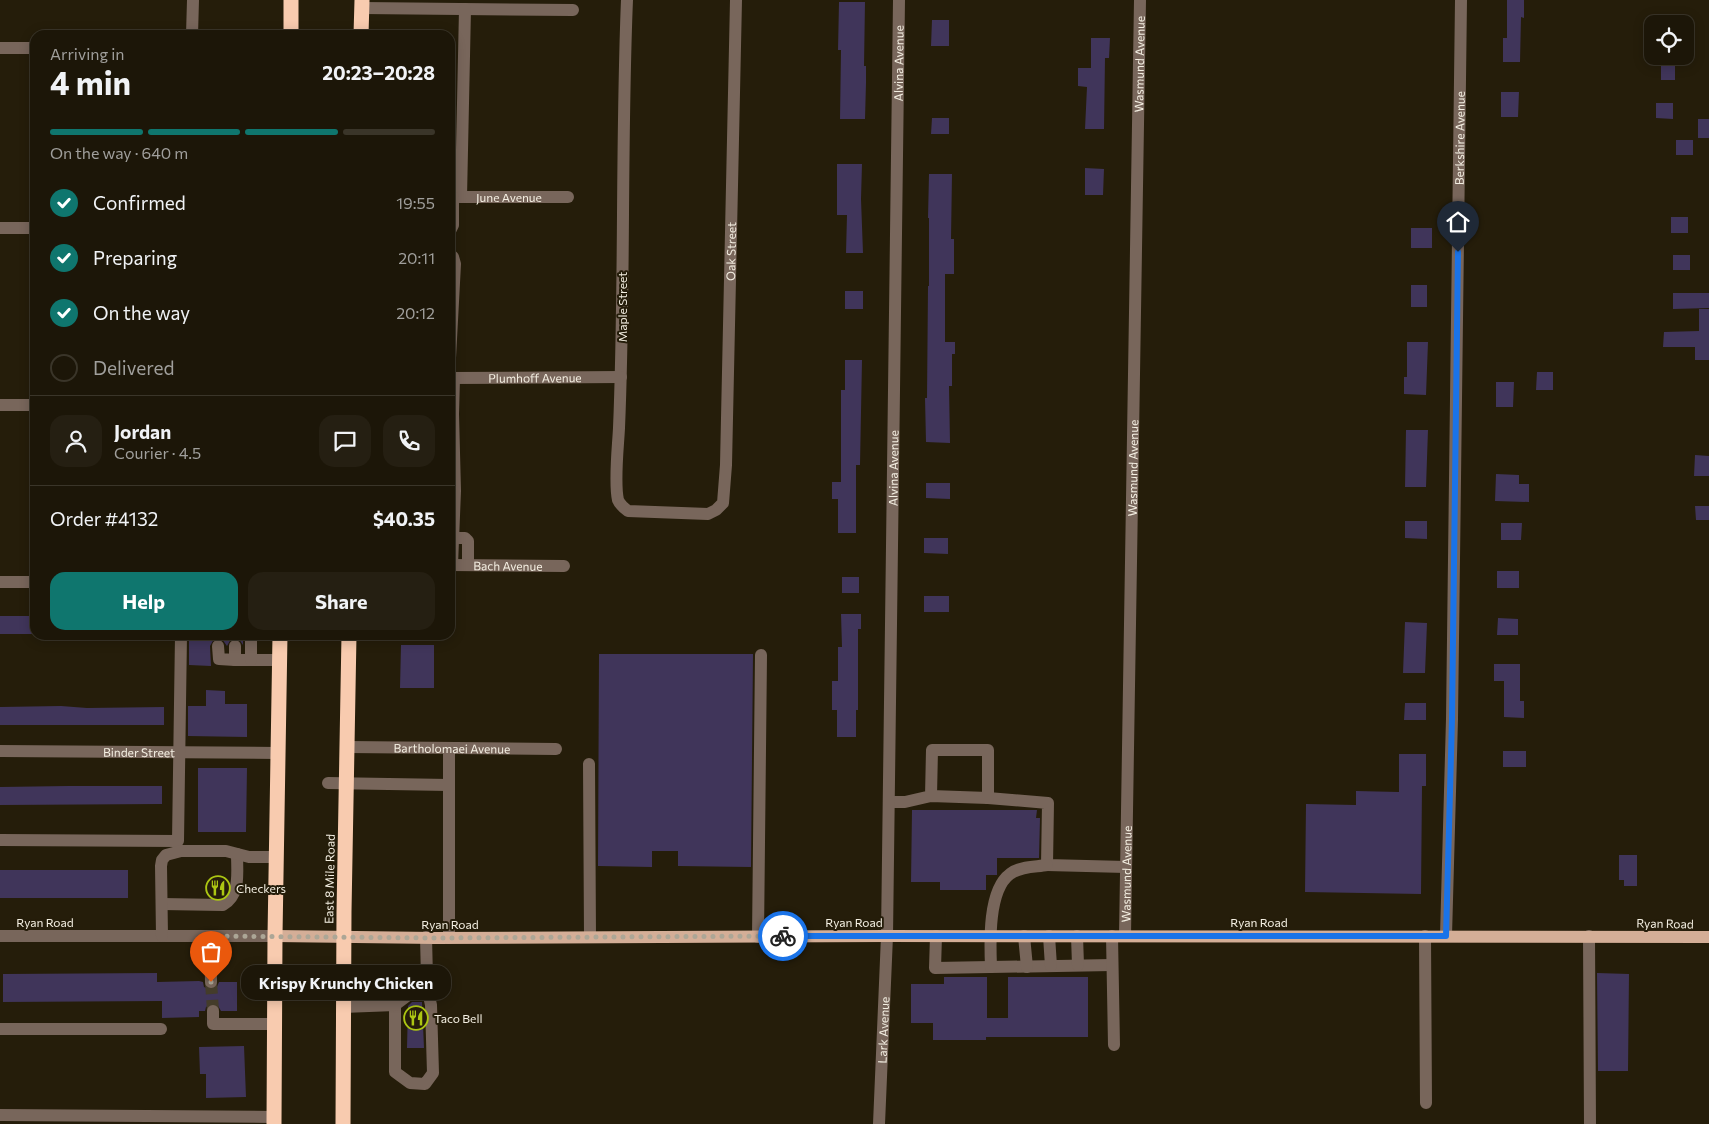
<!DOCTYPE html>
<meta charset="utf-8">
<style>
body{margin:0;font-family:Commissioner,sans-serif;background:#251f12;color:#f1f3f6;height:100vh;display:flex;flex-direction:column;font-size:19px;white-space:nowrap}
*{box-sizing:border-box;margin:0}
p{font-size:16px;color:#a09f9c}
.icon{flex:none;width:28px;height:28px;fill:none;stroke:currentColor;stroke-width:2;stroke-linecap:round;stroke-linejoin:round}
.map{position:relative;flex:1;overflow:hidden}
.panel{position:absolute;left:30px;top:30px;width:425px;height:610px;display:flex;flex-direction:column;background:#1c1608;border-radius:15px;box-shadow:0 2px 12px #0003,0 0 0 1px #3a3529}
.panel>*{flex:none}
.buttons{position:absolute;left:1644px;top:15px;display:grid;gap:10px}
.buttons a{display:grid;place-items:center;width:50px;height:50px;border-radius:10px;background:#1c1608;box-shadow:0 2px 12px #0003,0 0 0 1px #3a3529;font-size:25px}
.pin{position:absolute;display:grid;place-items:center;width:42px;height:42px;color:#fff;margin:-51px -21px;border-radius:50% 50% 50% 0;rotate:-45deg;box-shadow:0 0 5px #0007}
.pin .icon{rotate:45deg}
.courier{position:absolute;display:grid;place-items:center;width:50px;height:50px;margin:-25px;border:4px solid #1a73e8;border-radius:50%;background:#fff;color:#222;box-shadow:0 1px 6px #0007}
.bubble{position:absolute;height:35px;border-radius:15px;background:#1c1608;box-shadow:0 2px 12px #0003,0 0 0 1px #3a3529;font-size:16px;font-weight:700;line-height:35px;text-align:center}
.head em{font-style:normal;font-weight:700}
.head div{display:flex;flex-direction:column-reverse}
.head{display:flex;align-items:center;justify-content:space-between;height:85px;padding:0 20px}
h1{font-size:32px;font-weight:700;line-height:38px}
.bar{display:grid;grid-template-columns:repeat(4,1fr);gap:8px 5px;align-content:center;height:60px;padding:0 20px}
.bar i{height:6px;border-radius:4px;background:#3a3529}
.bar .on{background:#0f766e}
.bar p{grid-column:span 4}
.line{display:flex;align-items:center;gap:12px;padding:0 20px;border-top:1px solid #3a3529}
.line div{flex:1}
.round{display:grid;place-items:center;flex:none;width:52px;height:52px;border-radius:15px;background:#251f12}
ol{padding:0 20px;list-style:none}
li{display:flex;align-items:center;gap:15px;height:55px}
li p{margin-inline-start:auto}
li .icon{padding:5px;border-radius:50%;background:#0f766e;color:#fff;stroke-width:4}
li:last-child{color:#a09f9c}
li i{width:28px;height:28px;border:2px solid #3a3529;border-radius:50%}
.primary-button{display:flex;gap:10px;margin-top:auto;padding:10px 20px}
.primary-button a{flex:1;height:58px;border-radius:15px;background:#0f766e;color:#fff;font-size:20px;font-weight:700;line-height:58px;text-align:center}
.primary-button a+a{background:#251f12;color:#f1f3f6}
.map>svg:first-child{display:block}
</style>
<div class="map">
<svg width="1709" height="1124" viewBox="0 0 1709 1124">
<rect width="100%" height="100%" fill="#251d0a"/>
<path fill="#40355a" d="M1507,0H1524V18L1521,17L1520,62H1503V38H1507Z
M839,2H865L864,66H866V83L865,119H840L841,50H838Z
M932,20H949V46H931Z
M1091,38H1110L1109,58H1105L1104,129H1085L1087,87L1078,86V68H1091Z
M1661,65H1675V80H1661Z
M1501,92H1519L1518,117H1501Z
M1656,103H1673V119L1656,118Z
M932,118H949V134H931Z
M1698,119H1709V138H1698Z
M1676,140H1693V155H1676Z
M837,164H862L861,199L863,253H846L847,215H837Z
M1085,168L1104,169L1103,195H1085Z
M929,174H952L951,239H954V274H945V342H955V354H952V386H949L950,443L926,442L925,398H927L928,286H929V218H928Z
M1671,217H1688V233H1671Z
M1411,228H1432V248H1411Z
M1673,255H1690V270H1673Z
M1411,285H1427V307H1411Z
M845,291H863V309H845Z
M1673,293H1709V308L1673,309Z
M1699,309H1709V360H1695V347H1663L1664,332L1699,331Z
M1407,342H1428L1426,395L1404,394V377H1407Z
M845,360H862L860,465H856V533H838V499H832V482H841V390H845Z
M1537,372H1553V390H1536Z
M1496,382H1514L1513,407H1496Z
M1406,430H1428L1426,487H1405Z
M1695,455L1709,456V476H1694Z
M1496,474L1519,475V484H1529V502L1495,501Z
M926,483H950V499L926,498Z
M1695,506H1709V520H1696Z
M1405,521H1427V539L1405,538Z
M1501,523H1522L1521,540H1501Z
M924,538H948V554L924,553Z
M1497,571H1519V588H1497Z
M842,577H859V593H842Z
M924,596H949V612H924Z
M841,614H861V629H858V710H856V737H837V710H832V681H838V647H842Z
M0,616H35V634H0Z
M1498,618L1518,619V635H1497Z
M1405,622L1427,623L1425,673H1403Z
M189,635H243V645L239,639L235,638L231,639L227,646L222,639H214L210,646L211,666L189,665Z
M401,645H434V688H400Z
M599,654H753L751,867L678,866V851H652V867L598,866Z
M1494,664H1520V701H1524V718L1504,717V681H1494Z
M206,690L225,691V704H247V737L188,736V706H206Z
M1405,703H1426V720H1404Z
M61,706L87,708L164,707V725H0V707Z
M1503,751H1526V767H1503Z
M1399,754H1426V786H1422L1421,894L1305,892L1306,804L1356,805V791L1399,792Z
M198,768H247L246,832H198Z
M68,786H162V804L0,805V787Z
M912,810H1037L1036,818H1040L1039,858H997V875H986V890H940V882H911Z
M1619,855H1637V886H1624V880H1619Z
M0,870H128V898H0Z
M157,973V982L199,981L203,982L204,987L211,990L216,989L219,982H237V1011H221L217,1004L213,1003L206,1007L205,1011H199V1017L162,1018V1001L3,1002V974Z
M1597,973L1629,974L1628,1071H1598Z
M944,977H987V1018H1008V977H1088V1037H986V1040H933V1023H911V984H944Z
M412,1002H422L424,1048H407L408,1006Z
M244,1046L246,1097L206,1098V1074H200L199,1047Z"/>
<g fill="none" stroke-linecap="round" stroke-linejoin="round">
<path stroke="#443c2a" stroke-width="12" stroke-dasharray="12 6" stroke-linecap="butt" d="M211,982L213,1011"/>
<g stroke="#78665b" stroke-width="12">
<path id="s1" d="M627,0C621,143 625,286 619,428C618,448 614,482 618,500C620,505 624,508 628,511L708,514L716,510L723,503L726,465L736,0"/>
<path d="M362,8L573,10"/>
<path d="M192,35L193,0"/>
<path d="M0,48H35"/>
<path id="s2" d="M450,197H568"/>
<path d="M461,197L465,9"/>
<path d="M0,228H35"/>
<path d="M450,231L453,225V197"/>
<path d="M450,254L453,257L455,264L450,358"/>
<path id="s3" d="M450,378L621,377"/>
<path d="M0,405H35"/>
<path d="M450,414H453L455,491L452,565"/>
<path d="M453,414L454,378"/>
<path d="M454,538H465L468,541V565"/>
<path id="s4" d="M450,565L564,566"/>
<path d="M0,582H35"/>
<path d="M218,646L219,659L235,660"/>
<path d="M235,646V660H279"/>
<path d="M251,660V635"/>
<path id="s5" d="M347,747L556,749"/>
<path id="s6" d="M0,751L278,753"/>
<path d="M589,764L590,937"/>
<path d="M328,783L449,785"/>
<path d="M988,798L1048,803L1047,865L1126,867"/>
<path d="M889,802H905L931,796L988,798V750H932L931,796"/>
<path d="M0,840L178,841L181,635"/>
<path d="M162,904L223,905C241,894 237,873 237,854"/>
<path d="M0,936H275"/>
<path d="M162,936L161,866L162,860L166,855L181,851H226L249,857H276"/>
<path d="M210,936L211,982"/>
<path d="M936,936L935,968L1112,965"/>
<path d="M1024,936L1027,967"/>
<path d="M1049,936L1051,966"/>
<path d="M1077,936L1078,965"/>
<path d="M1112,936L1114,1045"/>
<path id="s7" d="M1125,936L1140,0"/>
<path d="M1425,936L1426,1103"/>
<path id="s8" d="M1446,936L1452,719L1461,0"/>
<path d="M1589,936L1590,1124"/>
<path d="M426,937L427,978L431,983"/>
<path d="M758,937L761,655"/>
<path d="M449,938V748"/>
<path d="M991,967C990,942 988,890 1010,874C1020,866 1036,867 1047,865"/>
<path d="M427,978L419,980L415,990L395,1005V1072L410,1083L425,1084L433,1073L431,1005L429,996"/>
<path d="M343,1007L395,1005"/>
<path d="M213,1011V1024H275"/>
<path d="M0,1029H161"/>
<path d="M0,1115L274,1117"/>
<path id="s9" d="M879,1124L887,936L899,0"/>
</g>
<path stroke="#d4ae97" stroke-width="12" d="M275,936L435,938L887,936L1709,937"/>
<path stroke="#f8cbaf" stroke-width="15" d="M291,35V0
M361,35L362,0
M274,1124L275,936L280,635
M343,1124L344,912L349,635"/>
</g>
<g fill="none" stroke-linecap="round" stroke-linejoin="round">
<path stroke="#aca696" stroke-width="5" stroke-dasharray="0 9" d="M211,982L210,936L435,938L783,936"/>
<path stroke="#1a73e8" stroke-width="6" d="M783,936H1446L1452,719L1458,252"/>
</g>
<defs>
<g id="restaurant-ring" transform="scale(1.25)"><circle r="9.5" fill="#251d0a" stroke="#acc613" stroke-width="1.5"/><path d="M-5-6h1v4h1v-4h1v4h1v-4h1v5L-1.5 .5V6h-2V.5L-5-1ZM5-6V6H3V1.5H1.5Q1.5-4 5-6Z" fill="#acc613"/></g>
</defs>
<g fill-rule="evenodd">
<use href="#restaurant-ring" x="218" y="888"/>
<use href="#restaurant-ring" x="416" y="1018"/>
</g>
<g text-anchor="middle" dominant-baseline="central" stroke-width="4" stroke-linejoin="round" paint-order="stroke">
<g font-size="12" fill="#f4efe2" stroke="#251d0a">
<text stroke="none"><textPath href="#s9" startOffset="1061">Alvina Avenue</textPath></text>
<text stroke="none"><textPath href="#s7" startOffset="872">Wasmund Avenue</textPath></text>
<text stroke="none"><textPath href="#s8" startOffset="798">Berkshire Avenue</textPath></text>
<text stroke="none"><textPath href="#s2" startOffset="59">June Avenue</textPath></text>
<text stroke="none"><textPath href="#s1" startOffset="866">Oak Street</textPath></text>
<text transform="translate(622 307) rotate(-90)">Maple Street</text>
<text stroke="none"><textPath href="#s3" startOffset="85">Plumhoff Avenue</textPath></text>
<text stroke="none"><textPath href="#s9" startOffset="656">Alvina Avenue</textPath></text>
<text stroke="none"><textPath href="#s7" startOffset="468">Wasmund Avenue</textPath></text>
<text stroke="none"><textPath href="#s4" startOffset="58">Bach Avenue</textPath></text>
<text stroke="none"><textPath href="#s5" startOffset="105">Bartholomaei Avenue</textPath></text>
<text stroke="none"><textPath href="#s6" startOffset="139">Binder Street</textPath></text>
<text stroke="none"><textPath href="#s7" startOffset="62">Wasmund Avenue</textPath></text>
<text transform="translate(329 879) rotate(-89)">East 8 Mile Road</text>
<text x="45" y="922">Ryan Road</text>
<text x="854" y="922">Ryan Road</text>
<text x="1259" y="922">Ryan Road</text>
<text transform="translate(1665 923) rotate(1)">Ryan Road</text>
<text x="450" y="924">Ryan Road</text>
<text stroke="none"><textPath href="#s9" startOffset="94">Lark Avenue</textPath></text>
</g>
<g font-size="12" fill="#f4efe2" stroke="#251d0a" text-anchor="start">
<text x="236" y="888">Checkers</text>
<text x="434" y="1018">Taco Bell</text>
</g>
</g>
</svg>
<div class="buttons">
<a><svg class="icon" aria-label="locate" viewBox="0 0 24 24"><circle cx="12" cy="12" r="6"/><path d="M12 2v4M12 18v4M2 12h4M18 12h4"/></svg></a>
</div>
<div class="pin" style="left:211px;top:982px;background:#ea580c"><svg class="icon" aria-label="bag" viewBox="0 0 24 24"><path d="M5 8h14l-1 12H6zM9 8a3 3 0 0 1 6 0"/></svg></div>
<div class="pin" style="left:1458px;top:252px;background:#1f2937"><svg class="icon" aria-label="home" viewBox="0 0 24 24"><path d="M3 11l9-7 9 7M6 9v11h12V9"/></svg></div>
<div class="courier" style="left:783px;top:936px"><svg class="icon" aria-label="bike" viewBox="0 0 24 24"><circle cx="6" cy="16" r="4"/><circle cx="18" cy="16" r="4"/><path d="M6 16l4-8h5l3 8M10 8l3 8H6M13 5h3"/></svg></div>
<div class="bubble" style="left:241px;top:965px;width:210px">Krispy Krunchy Chicken</div>
<section class="panel">
<div class="head"><div><h1>4 min</h1><p>Arriving in</p></div><em>20:23–20:28</em></div>
<div class="bar"><i class="on"></i><i class="on"></i><i class="on"></i><i></i><p>On the way · 640 m</p></div>
<ol>
<li><svg class="icon" aria-label="check" viewBox="0 0 24 24"><path d="M5 12l5 5 9-10"/></svg>Confirmed<p>19:55</p></li>
<li><svg class="icon" aria-label="check" viewBox="0 0 24 24"><path d="M5 12l5 5 9-10"/></svg>Preparing<p>20:11</p></li>
<li><svg class="icon" aria-label="check" viewBox="0 0 24 24"><path d="M5 12l5 5 9-10"/></svg>On the way<p>20:12</p></li>
<li><i></i>Delivered</li>
</ol>
<div class="line" style="height:90px"><a class="round"><svg class="icon" aria-label="person" viewBox="0 0 24 24"><circle cx="12" cy="8" r="4"/><path d="M4 21q1-7 8-7t8 7"/></svg></a><div><b>Jordan</b><p>Courier · 4.5</p></div><a class="round"><svg class="icon" aria-label="chat" viewBox="0 0 24 24"><path d="M4 5h16v11H9l-5 4z"/></svg></a><a class="round"><svg class="icon" aria-label="phone" viewBox="0 0 24 24"><path d="M5 4h4l2 5-3 2q2 4 5 5l2-3 5 2v4C11 20 4 13 5 4z"/></svg></a></div>
<div class="line" style="height:65px"><div>Order #4132</div><b>$40.35</b></div>
<div class="primary-button"><a>Help</a><a>Share</a></div>
</section>
</div>
